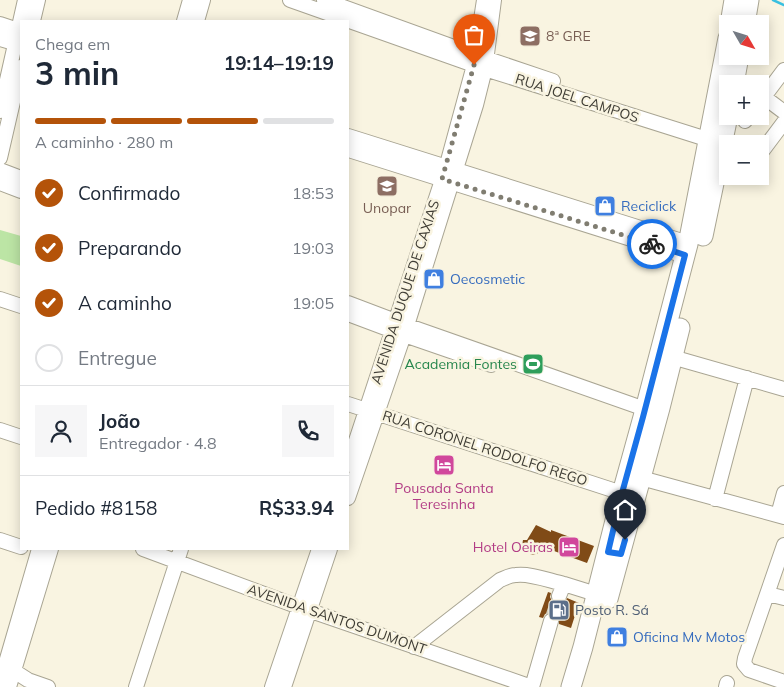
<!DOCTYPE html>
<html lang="pt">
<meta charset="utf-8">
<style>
body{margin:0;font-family:Mulish,sans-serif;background:#f6f6f7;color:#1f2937;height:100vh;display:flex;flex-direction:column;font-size:19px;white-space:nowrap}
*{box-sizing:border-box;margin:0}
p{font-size:16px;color:#747a83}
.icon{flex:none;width:28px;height:28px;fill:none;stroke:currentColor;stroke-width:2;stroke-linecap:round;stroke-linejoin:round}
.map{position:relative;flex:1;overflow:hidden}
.drawer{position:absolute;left:20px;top:20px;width:329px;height:530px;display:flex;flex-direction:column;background:#fff;border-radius:0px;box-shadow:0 2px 12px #0003}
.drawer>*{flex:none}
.needle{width:32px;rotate:129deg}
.buttons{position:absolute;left:719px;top:15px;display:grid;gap:10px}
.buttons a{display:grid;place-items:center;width:50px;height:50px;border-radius:0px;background:#fff;box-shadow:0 2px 12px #0003;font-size:25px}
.pin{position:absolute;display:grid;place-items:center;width:42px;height:42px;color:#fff;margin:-51px -21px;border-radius:50% 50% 50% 0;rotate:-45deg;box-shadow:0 0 5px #0007}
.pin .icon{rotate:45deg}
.courier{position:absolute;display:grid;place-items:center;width:50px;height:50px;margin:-25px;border:4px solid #1a73e8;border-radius:50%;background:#fff;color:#222;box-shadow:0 1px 6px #0007}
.headline em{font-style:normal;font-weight:700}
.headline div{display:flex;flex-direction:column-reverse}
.headline{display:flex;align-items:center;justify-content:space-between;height:85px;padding:0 15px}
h1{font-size:32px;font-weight:700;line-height:38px}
.bar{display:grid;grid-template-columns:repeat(4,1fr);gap:8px 5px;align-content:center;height:60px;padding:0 15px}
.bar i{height:6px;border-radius:4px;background:#e0e1e3}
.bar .active{background:#b45309}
.bar p{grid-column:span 4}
.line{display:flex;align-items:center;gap:12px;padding:0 15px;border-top:1px solid #e0e1e3}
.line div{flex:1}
.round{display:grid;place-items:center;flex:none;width:52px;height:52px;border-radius:0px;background:#f6f6f7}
ol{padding:0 15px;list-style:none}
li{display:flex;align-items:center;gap:15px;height:55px}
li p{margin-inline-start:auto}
li .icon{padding:5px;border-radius:50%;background:#b45309;color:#fff;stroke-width:4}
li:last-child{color:#747a83}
li i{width:28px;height:28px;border:2px solid #e0e1e3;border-radius:50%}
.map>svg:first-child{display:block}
</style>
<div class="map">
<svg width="784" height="687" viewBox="0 0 784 687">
<rect width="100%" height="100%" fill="#f9f4e1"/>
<path fill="#bce5a5" d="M0,230L21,236V266L0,259Z"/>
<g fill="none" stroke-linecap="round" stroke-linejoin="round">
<path stroke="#3ac0e0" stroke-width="2.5" d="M773,0L784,5"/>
</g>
<path fill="#804b17" d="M536,525L551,532V530L594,546L587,563L543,547L541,552L533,555L521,551L523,540H527Z
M548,592L551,593L550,597L552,601L556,604L560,605L564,603L567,598L579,603L571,628L559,624V618L558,615L554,613H548L545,614L543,618L539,617Z"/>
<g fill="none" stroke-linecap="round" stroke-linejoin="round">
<path stroke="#d4cfbf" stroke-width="14" stroke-dasharray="14 7" stroke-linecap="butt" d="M551,621L559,596"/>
<g stroke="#a9a593" stroke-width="16">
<path id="minor" d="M290,0L485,69L716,142
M324,0L476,55L553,81
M33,21L38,0
M184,21L190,0
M197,21L203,0
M760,97L768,100L784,112
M760,102L784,70
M0,111L25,0
M745,121L749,116
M760,154L784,122
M0,158L21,67
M0,170L21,178
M0,183L21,191
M0,299L21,306
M348,303L406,325L645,409
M348,314L404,335L491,365
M672,357L784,389
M348,404L622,493
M0,430L21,437
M348,465L446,168L474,65L484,0
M641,478L784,517
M348,498L404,335L476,105L485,69L494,0
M715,499L747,378
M778,515L784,493
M0,540L21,547
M784,545L745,658L744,664L749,670L784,682
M143,549L299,607L532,687
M768,594L784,598
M559,596L564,584L596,594
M414,647L500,580C505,578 510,575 516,575C530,573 550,581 564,584
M5,669L14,671L28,680L48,687
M0,683L39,549
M9,687L51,549
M136,687L181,549
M272,687L319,549
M284,687L330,549
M532,687L551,621
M726,687L727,683"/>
</g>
<g stroke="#a9a593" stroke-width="18">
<path id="major" d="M0,25L21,32
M0,38L21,44
M348,137L688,244
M352,150L685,255"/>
</g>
<g stroke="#a9a593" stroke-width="21">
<path id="highway" d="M730,24L734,0
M745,24L749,0
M734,84L739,56
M703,236L728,116
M608,599L660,408L680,328
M571,687L583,647L622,493L643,417L688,244L728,38"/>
</g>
<use href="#minor" stroke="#fff" stroke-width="14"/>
<use href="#major" stroke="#fff" stroke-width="16"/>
<use href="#highway" stroke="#fff" stroke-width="19"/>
</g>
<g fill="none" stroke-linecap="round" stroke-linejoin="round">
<path stroke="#807d71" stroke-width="5" stroke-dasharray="0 9" d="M474,65L442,179L652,244"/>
<path stroke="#1a73e8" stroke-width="6" d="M625,540L621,554L608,552L622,493L643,417L685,255L652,244"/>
</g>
<defs>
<g id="university-square" transform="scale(1.125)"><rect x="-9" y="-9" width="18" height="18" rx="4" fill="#8d6e63" stroke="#f9f4e1"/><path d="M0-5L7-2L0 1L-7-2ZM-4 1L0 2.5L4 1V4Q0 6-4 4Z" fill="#fff"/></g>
<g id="shop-square" transform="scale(1.125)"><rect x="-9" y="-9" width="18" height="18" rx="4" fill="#3f7fe0" stroke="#f9f4e1"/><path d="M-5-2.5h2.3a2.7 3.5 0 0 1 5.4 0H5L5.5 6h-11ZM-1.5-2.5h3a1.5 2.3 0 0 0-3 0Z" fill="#fff"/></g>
<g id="stadium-square" transform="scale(1.125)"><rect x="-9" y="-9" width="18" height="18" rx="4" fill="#2e9e5b" stroke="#f9f4e1"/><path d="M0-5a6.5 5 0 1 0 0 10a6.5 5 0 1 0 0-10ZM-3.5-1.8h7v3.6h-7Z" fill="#fff"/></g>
<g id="hotel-square" transform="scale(1.125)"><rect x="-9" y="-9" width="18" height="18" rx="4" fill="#d1479c" stroke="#f9f4e1"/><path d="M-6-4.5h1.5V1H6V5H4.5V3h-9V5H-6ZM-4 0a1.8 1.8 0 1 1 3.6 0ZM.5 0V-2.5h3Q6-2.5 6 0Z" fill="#fff"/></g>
<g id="fuel-square" transform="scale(1.125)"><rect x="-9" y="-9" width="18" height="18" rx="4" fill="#5c6f8a" stroke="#f9f4e1"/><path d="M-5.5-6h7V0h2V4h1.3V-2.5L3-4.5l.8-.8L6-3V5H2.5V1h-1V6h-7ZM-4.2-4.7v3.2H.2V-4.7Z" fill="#fff"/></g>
</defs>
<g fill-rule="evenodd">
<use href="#university-square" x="530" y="36"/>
<use href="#university-square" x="387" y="186"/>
<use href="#shop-square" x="605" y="206"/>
<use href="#shop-square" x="434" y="279"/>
<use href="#stadium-square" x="533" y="364"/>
<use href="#hotel-square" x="444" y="465"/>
<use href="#hotel-square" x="569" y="547"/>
<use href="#fuel-square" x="559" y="610"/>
<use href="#shop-square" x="617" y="637"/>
</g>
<g text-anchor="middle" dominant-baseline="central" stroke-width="5" stroke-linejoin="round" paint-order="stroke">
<g font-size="14" fill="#785e54" stroke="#f9f4e1" text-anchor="start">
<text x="546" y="36">8ª GRE</text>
<text x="387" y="208" text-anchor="middle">Unopar</text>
</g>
<g font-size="14" fill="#3f3d35" stroke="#f9f4e1">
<text transform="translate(577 98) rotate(18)">RUA JOEL CAMPOS</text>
<text transform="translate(405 292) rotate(-72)">AVENIDA DUQUE DE CAXIAS</text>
<text transform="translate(485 448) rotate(18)">RUA CORONEL RODOLFO REGO</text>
<text transform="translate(337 619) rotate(19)">AVENIDA SANTOS DUMONT</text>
</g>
<g font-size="14" fill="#366cbe" stroke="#f9f4e1" text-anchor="start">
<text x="621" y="206">Reciclick</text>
<text x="450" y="279">Oecosmetic</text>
<text x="633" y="637">Oficina Mv Motos</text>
</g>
<g font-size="14" fill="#27864d" stroke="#f9f4e1" text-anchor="end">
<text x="517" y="364">Academia Fontes</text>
</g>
<g font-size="14" fill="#b23c85" stroke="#f9f4e1">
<text x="444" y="488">Pousada Santa<tspan x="444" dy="16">Teresinha</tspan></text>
<text x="553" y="547" text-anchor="end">Hotel Oeiras</text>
</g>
<g font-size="14" fill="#4e5e75" stroke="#f9f4e1" text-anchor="start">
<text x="575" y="610">Posto R. Sá</text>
</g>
</g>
</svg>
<div class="buttons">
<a><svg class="needle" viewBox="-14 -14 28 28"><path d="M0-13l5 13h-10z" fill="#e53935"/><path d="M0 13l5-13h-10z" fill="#747a83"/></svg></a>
<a>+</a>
<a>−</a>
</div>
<div class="pin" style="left:474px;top:65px;background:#ea580c"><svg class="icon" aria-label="bag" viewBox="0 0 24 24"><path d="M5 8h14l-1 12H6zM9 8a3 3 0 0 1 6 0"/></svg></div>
<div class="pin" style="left:625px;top:540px;background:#1f2937"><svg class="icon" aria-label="home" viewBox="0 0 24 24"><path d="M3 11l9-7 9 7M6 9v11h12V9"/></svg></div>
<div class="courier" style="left:652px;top:244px"><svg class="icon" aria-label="bike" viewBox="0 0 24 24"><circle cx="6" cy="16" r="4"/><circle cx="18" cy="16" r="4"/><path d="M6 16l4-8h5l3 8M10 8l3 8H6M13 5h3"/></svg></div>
<section class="drawer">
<div class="headline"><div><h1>3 min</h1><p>Chega em</p></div><em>19:14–19:19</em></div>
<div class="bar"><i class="active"></i><i class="active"></i><i class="active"></i><i></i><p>A caminho · 280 m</p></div>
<ol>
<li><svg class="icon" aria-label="check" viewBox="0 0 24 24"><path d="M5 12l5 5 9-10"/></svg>Confirmado<p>18:53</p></li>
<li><svg class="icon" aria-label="check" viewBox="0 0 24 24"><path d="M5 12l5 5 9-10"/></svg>Preparando<p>19:03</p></li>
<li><svg class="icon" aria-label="check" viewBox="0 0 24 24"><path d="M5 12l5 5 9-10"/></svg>A caminho<p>19:05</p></li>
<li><i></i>Entregue</li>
</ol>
<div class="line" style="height:90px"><a class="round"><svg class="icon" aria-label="person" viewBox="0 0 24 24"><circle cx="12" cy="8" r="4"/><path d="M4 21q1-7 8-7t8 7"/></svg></a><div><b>João</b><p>Entregador · 4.8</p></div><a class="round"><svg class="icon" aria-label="phone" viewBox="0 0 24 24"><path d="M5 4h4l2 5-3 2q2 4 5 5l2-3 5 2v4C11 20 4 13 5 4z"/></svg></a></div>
<div class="line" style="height:65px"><div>Pedido #8158</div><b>R$33.94</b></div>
</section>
</div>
